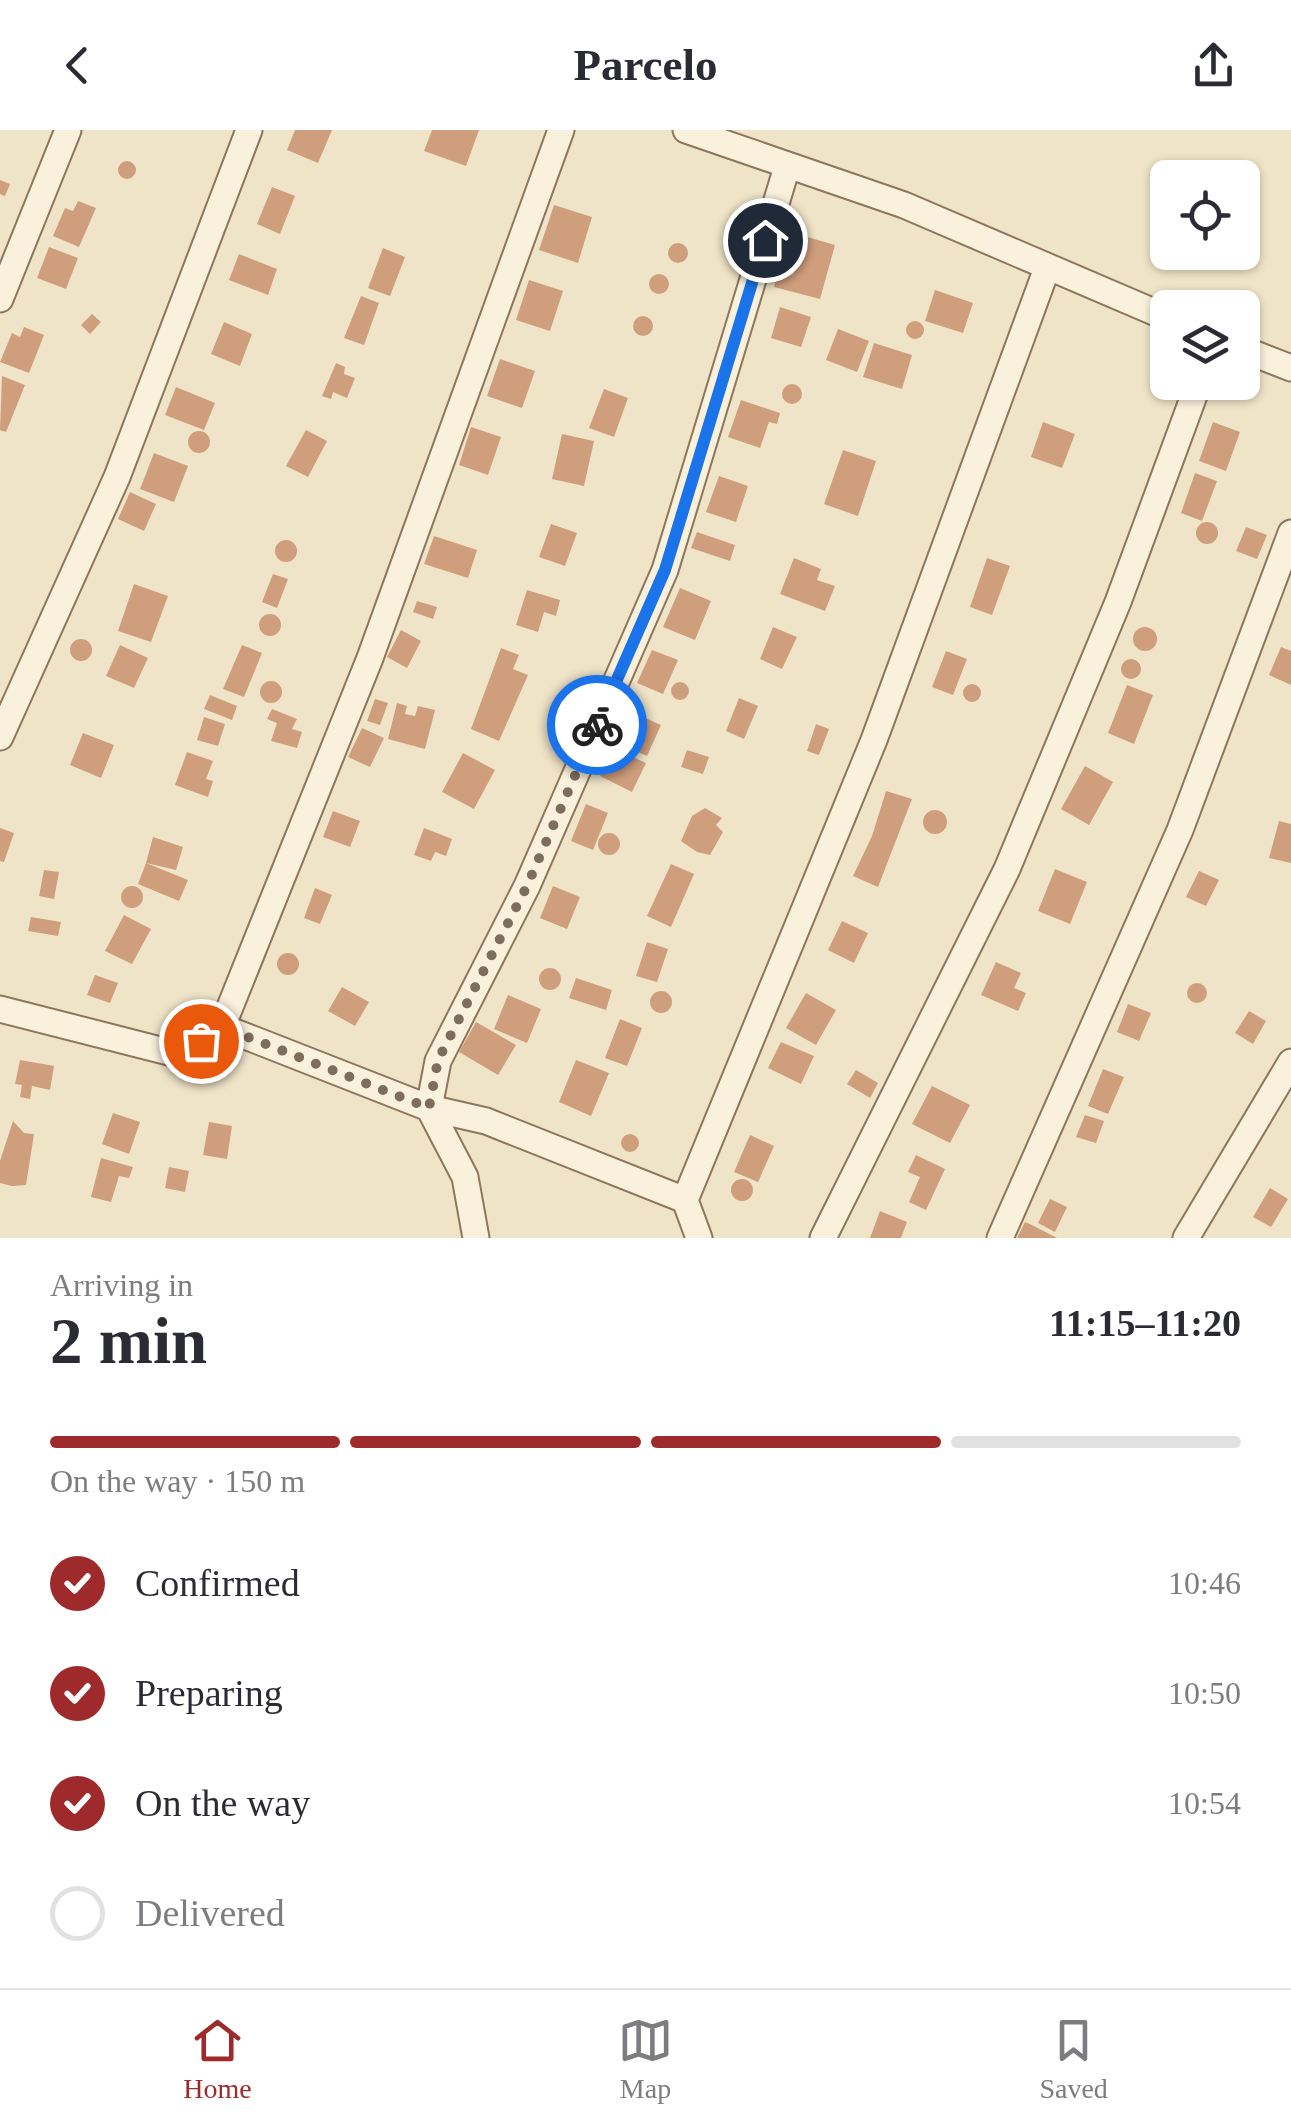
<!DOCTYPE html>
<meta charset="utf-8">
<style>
body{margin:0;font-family:Georgia,serif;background:#f7f7f7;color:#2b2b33;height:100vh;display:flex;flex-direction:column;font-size:38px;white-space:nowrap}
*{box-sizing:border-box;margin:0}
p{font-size:32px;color:#7c7c81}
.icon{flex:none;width:55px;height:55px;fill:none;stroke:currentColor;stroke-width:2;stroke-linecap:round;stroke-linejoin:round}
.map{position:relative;height:1108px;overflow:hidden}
.drawer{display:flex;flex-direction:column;background:#fff;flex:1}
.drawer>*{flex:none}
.tools{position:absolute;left:1150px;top:30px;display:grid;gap:20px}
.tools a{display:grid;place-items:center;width:110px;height:110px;border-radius:15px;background:#fff;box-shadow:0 2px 8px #0004;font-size:50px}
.pin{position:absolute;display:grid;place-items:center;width:85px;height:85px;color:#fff;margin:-42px;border:5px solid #fff;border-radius:50%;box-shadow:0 2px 10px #0007}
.courier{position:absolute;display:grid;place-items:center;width:100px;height:100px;margin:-50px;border:8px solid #1a73e8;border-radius:50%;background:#fff;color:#222;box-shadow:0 2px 12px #0007}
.headline em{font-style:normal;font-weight:800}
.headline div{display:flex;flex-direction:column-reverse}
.headline{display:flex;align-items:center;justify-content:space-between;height:170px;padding:0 50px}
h1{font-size:65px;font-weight:800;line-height:75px}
.bar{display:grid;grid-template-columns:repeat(4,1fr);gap:15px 10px;align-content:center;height:120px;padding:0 50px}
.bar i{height:12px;border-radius:8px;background:#e1e1e2}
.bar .selected{background:#9e2a2b}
.bar p{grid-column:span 4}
ol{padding:0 50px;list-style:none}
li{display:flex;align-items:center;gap:30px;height:110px}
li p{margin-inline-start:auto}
li .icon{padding:10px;border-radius:50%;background:#9e2a2b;color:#fff;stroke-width:4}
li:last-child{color:#7c7c81}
li i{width:55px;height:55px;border:5px solid #e1e1e2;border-radius:50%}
header{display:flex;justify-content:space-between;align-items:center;height:130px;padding:0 50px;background:#fff;font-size:45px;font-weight:800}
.tab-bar{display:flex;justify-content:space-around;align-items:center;height:140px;border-top:2px solid #e1e1e2;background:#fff;font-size:28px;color:#7c7c81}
.tab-bar a{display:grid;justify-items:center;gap:5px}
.tab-bar .selected{color:#9e2a2b}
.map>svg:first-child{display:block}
</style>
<header><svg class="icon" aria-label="back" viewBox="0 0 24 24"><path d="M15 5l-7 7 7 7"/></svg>Parcelo<svg class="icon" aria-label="share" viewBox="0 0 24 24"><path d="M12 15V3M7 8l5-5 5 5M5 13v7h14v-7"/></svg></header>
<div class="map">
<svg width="1291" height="1108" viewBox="0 0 1291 1108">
<rect width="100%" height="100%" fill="#f0e4c8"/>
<path fill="#cf9f7d" d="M295,0H332L318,33L287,20Z
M432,0H479L466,36L424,21Z
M118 40a9 9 0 1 1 18 0a9 9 0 1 1-18 0Z
M0,50L10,54L5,66L0,64Z
M272,57L295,66L280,104L257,94Z
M78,71L96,78L79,117L53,106L65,78L73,81Z
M554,75L592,87L578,133L539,120Z
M804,106L835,115L820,169L774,157L778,141L793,145Z
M668 123a10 10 0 1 1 20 0a10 10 0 1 1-20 0Z
M49,117L78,128L66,159L37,148Z
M383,118L405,127L390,166L368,158Z
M239,124L277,139L268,165L229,150Z
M649 154a10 10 0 1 1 20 0a10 10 0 1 1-20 0Z
M529,150L563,161L550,201L516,190Z
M935,160L973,173L963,203L925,191Z
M361,166L379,173L364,215L344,208Z
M780,177L811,187L801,217L771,208Z
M92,184L101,192L90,204L81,195Z
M633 196a10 10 0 1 1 20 0a10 10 0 1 1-20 0Z
M906 200a9 9 0 1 1 18 0a9 9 0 1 1-18 0Z
M224,192L252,204L240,236L211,224Z
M24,197L44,205L29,243L0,232L12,203L20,207Z
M838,199L869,211L857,242L826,230Z
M874,213L912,225L902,259L863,247Z
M500,229L535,241L522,278L487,266Z
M336,233L345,237L344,244L355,248L347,268L333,262L331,269L322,266Z
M2,246L25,255L6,302L0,300Z
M782 264a10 10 0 1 1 20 0a10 10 0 1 1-20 0Z
M176,257L215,273L204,300L165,285Z
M604,259L628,268L614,307L589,298Z
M741,270L780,283L777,294L769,292L760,318L728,307Z
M1043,292L1075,304L1062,338L1031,327Z
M1213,292L1240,302L1226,341L1199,331Z
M471,297L501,307L488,345L459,335Z
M306,300L327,311L308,347L286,336Z
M188 312a11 11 0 1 1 22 0a11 11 0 1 1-22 0Z
M562,304L594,311L584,356L552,349Z
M843,320L876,331L858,386L824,374Z
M154,323L188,336L174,372L140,359Z
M1195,343L1217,351L1202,391L1181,383Z
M719,346L748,356L736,392L706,382Z
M130,362L156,374L144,401L118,389Z
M1196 403a11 11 0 1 1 22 0a11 11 0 1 1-22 0Z
M551,394L577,403L565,436L539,427Z
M1246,397L1267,405L1257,429L1236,421Z
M697,402L735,415L730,431L691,418Z
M434,406L477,420L468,448L424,434Z
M275 421a11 11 0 1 1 22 0a11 11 0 1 1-22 0Z
M794,428L821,439L817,450L835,456L825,481L780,464Z
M987,428L1010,436L992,485L970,477Z
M273,444L288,449L277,478L262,472Z
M134,454L168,466L151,512L118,501Z
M680,458L711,471L695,510L663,497Z
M527,460L560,470L556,486L544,482L538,502L516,495Z
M417,471L437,477L433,489L413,482Z
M259 495a11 11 0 1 1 22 0a11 11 0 1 1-22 0Z
M1133 509a12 12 0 1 1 24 0a12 12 0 1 1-24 0Z
M773,497L797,507L782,539L760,529Z
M401,500L421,511L407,538L387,527Z
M70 520a11 11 0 1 1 22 0a11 11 0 1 1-22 0Z
M120,515L148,528L134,558L106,546Z
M242,515L262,523L244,567L223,559Z
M1281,517L1291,521V555L1269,545Z
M501,518L519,525L513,539L528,545L499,611L471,599Z
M652,520L678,530L663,564L637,553Z
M946,521L967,529L953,565L932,557Z
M1121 539a10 10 0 1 1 20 0a10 10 0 1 1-20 0Z
M260 562a11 11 0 1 1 22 0a11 11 0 1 1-22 0Z
M671 561a9 9 0 1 1 18 0a9 9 0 1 1-18 0Z
M963 563a9 9 0 1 1 18 0a9 9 0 1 1-18 0Z
M1127,555L1153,565L1134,614L1108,603Z
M210,565L237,576L232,590L204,579Z
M739,568L758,576L744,609L726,601Z
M375,569L388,573L380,595L367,591Z
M397,573L407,576L405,584L415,586L418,576L435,580L425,619L388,609Z
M272,579L297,589L292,599L302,602L297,618L271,611L277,593L267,589Z
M627,580L661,595L647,626L613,611Z
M204,587L225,594L218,616L197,610Z
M816,594L829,599L819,625L807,621Z
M362,598L384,608L370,637L348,627Z
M83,603L114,615L101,648L70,635Z
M613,618L646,633L632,662L600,646Z
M687,620L709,627L703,644L681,637Z
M187,622L213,631L206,649L213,651L208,667L175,655Z
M463,623L495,640L474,679L442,662Z
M1085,636L1113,652L1089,695L1061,679Z
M886,661L912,669L878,757L853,746L872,706Z
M586,674L608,683L593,720L571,711Z
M705,678L722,688L716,695L723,702L710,725L697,722L681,711L692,686Z
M923 692a12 12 0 1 1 24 0a12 12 0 1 1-24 0Z
M333,681L360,691L350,717L323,707Z
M1279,691L1291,694V733L1269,728Z
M0,698L14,703L4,732L0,731Z
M424,698L452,709L446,726L435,722L431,731L414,725Z
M598 714a11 11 0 1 1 22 0a11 11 0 1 1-22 0Z
M153,707L183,717L176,740L146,733Z
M146,733L188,750L179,771L138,754Z
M671,734L694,744L671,797L647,786Z
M1055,739L1087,752L1070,794L1038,781Z
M44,740L59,742L54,769L39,766Z
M1199,741L1219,750L1206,776L1186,767Z
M121 767a11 11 0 1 1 22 0a11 11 0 1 1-22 0Z
M553,756L580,767L567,799L540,788Z
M315,758L332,765L320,794L304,788Z
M124,785L151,799L132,834L105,821Z
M31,787L61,792L58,806L28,801Z
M842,791L868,803L854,833L828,820Z
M647,812L668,819L657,852L636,846Z
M277 834a11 11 0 1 1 22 0a11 11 0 1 1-22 0Z
M996,832L1021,843L1014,858L1026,863L1018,881L981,865Z
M539 849a11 11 0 1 1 22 0a11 11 0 1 1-22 0Z
M95,845L118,853L110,873L87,865Z
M576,848L612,860L606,880L569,868Z
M1187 863a10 10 0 1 1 20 0a10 10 0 1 1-20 0Z
M342,857L369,872L355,896L328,881Z
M650 872a11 11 0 1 1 22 0a11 11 0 1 1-22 0Z
M806,863L836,880L816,915L786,898Z
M508,865L541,879L527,913L494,899Z
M1128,874L1151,883L1139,911L1117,902Z
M1249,881L1266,891L1253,914L1235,903Z
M620,889L642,898L627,936L605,928Z
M476,892L516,915L498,945L459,922Z
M781,912L814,926L801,954L768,938Z
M20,930L54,936L50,960L32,956L30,969L20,967L22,955L15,954Z
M576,930L609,943L591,986L559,972Z
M1103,939L1124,947L1108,984L1088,976Z
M856,940L878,953L870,968L847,954Z
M932,956L970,975L950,1013L912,994Z
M113,983L140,992L129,1024L102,1014Z
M1085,985L1104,991L1096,1013L1076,1007Z
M13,991L24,1003L34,1004L26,1055L12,1056L0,1053V1031Z
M209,992L232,996L227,1029L203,1025Z
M621 1013a9 9 0 1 1 18 0a9 9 0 1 1-18 0Z
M750,1005L774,1016L758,1052L734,1042Z
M916,1025L945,1039L926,1080L909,1072L920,1047L908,1042Z
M101,1028L133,1037L129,1048L119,1046L111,1072L91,1067Z
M169,1037L189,1041L185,1062L165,1058Z
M731 1060a11 11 0 1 1 22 0a11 11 0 1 1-22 0Z
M1270,1058L1288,1069L1271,1097L1253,1087Z
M1050,1069L1067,1077L1055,1102L1038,1093Z
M880,1081L907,1092L901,1108H870Z
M1025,1092L1032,1095L1057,1108H1017Z"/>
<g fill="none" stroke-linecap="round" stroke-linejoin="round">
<g stroke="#8d765c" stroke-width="29">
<path id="street" d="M686,0L904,75L1168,188
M0,169L68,0
M1242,219L1291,238
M0,607L117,347L249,0
M0,879L180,925L222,897L429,978L486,991L685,1070
M222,897L370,528L561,0
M476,1108L465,1047L429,978L438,931L527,756L665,440L787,37
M699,1108L685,1070L874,610L1047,138
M823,1108L1007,739L1118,472L1199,252
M1000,1108L1180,700L1291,403
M1186,1108L1291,932"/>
</g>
<use href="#street" stroke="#faf1dc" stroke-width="25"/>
</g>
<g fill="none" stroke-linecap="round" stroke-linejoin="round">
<path stroke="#7c6e5b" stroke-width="10" stroke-dasharray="0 18" d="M201,911L222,897L429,978L438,930L527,756L597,595"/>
<path stroke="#1a73e8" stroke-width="12" d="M597,595L665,440L765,110"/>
</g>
</svg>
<div class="tools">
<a><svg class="icon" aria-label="locate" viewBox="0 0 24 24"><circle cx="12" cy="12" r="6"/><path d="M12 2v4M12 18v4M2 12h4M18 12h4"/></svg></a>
<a><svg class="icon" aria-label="layers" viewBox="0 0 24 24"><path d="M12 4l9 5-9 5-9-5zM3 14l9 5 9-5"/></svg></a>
</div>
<div class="pin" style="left:201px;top:911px;background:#ea580c"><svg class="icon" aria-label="bag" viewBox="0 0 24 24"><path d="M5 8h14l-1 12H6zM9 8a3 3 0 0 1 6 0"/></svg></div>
<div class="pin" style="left:765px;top:110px;background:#1f2937"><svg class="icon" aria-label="home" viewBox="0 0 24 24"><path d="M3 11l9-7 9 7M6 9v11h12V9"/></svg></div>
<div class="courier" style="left:597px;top:595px"><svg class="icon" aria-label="bike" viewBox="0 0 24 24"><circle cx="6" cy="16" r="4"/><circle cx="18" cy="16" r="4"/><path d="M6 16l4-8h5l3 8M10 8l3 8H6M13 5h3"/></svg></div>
</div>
<section class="drawer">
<div class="headline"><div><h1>2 min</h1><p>Arriving in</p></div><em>11:15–11:20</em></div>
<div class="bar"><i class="selected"></i><i class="selected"></i><i class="selected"></i><i></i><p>On the way · 150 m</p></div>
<ol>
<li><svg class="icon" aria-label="check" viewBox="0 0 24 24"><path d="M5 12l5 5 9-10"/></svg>Confirmed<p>10:46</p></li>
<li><svg class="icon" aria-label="check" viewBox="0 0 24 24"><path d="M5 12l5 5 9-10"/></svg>Preparing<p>10:50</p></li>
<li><svg class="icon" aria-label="check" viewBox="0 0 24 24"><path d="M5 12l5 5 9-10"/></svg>On the way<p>10:54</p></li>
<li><i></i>Delivered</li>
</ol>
</section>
<nav class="tab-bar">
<a class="selected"><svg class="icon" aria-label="home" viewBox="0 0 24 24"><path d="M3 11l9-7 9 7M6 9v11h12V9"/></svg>Home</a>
<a><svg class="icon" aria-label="map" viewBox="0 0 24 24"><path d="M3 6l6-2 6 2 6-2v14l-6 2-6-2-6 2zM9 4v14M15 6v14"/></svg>Map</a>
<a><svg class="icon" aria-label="saved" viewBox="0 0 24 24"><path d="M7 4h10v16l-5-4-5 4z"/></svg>Saved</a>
</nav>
